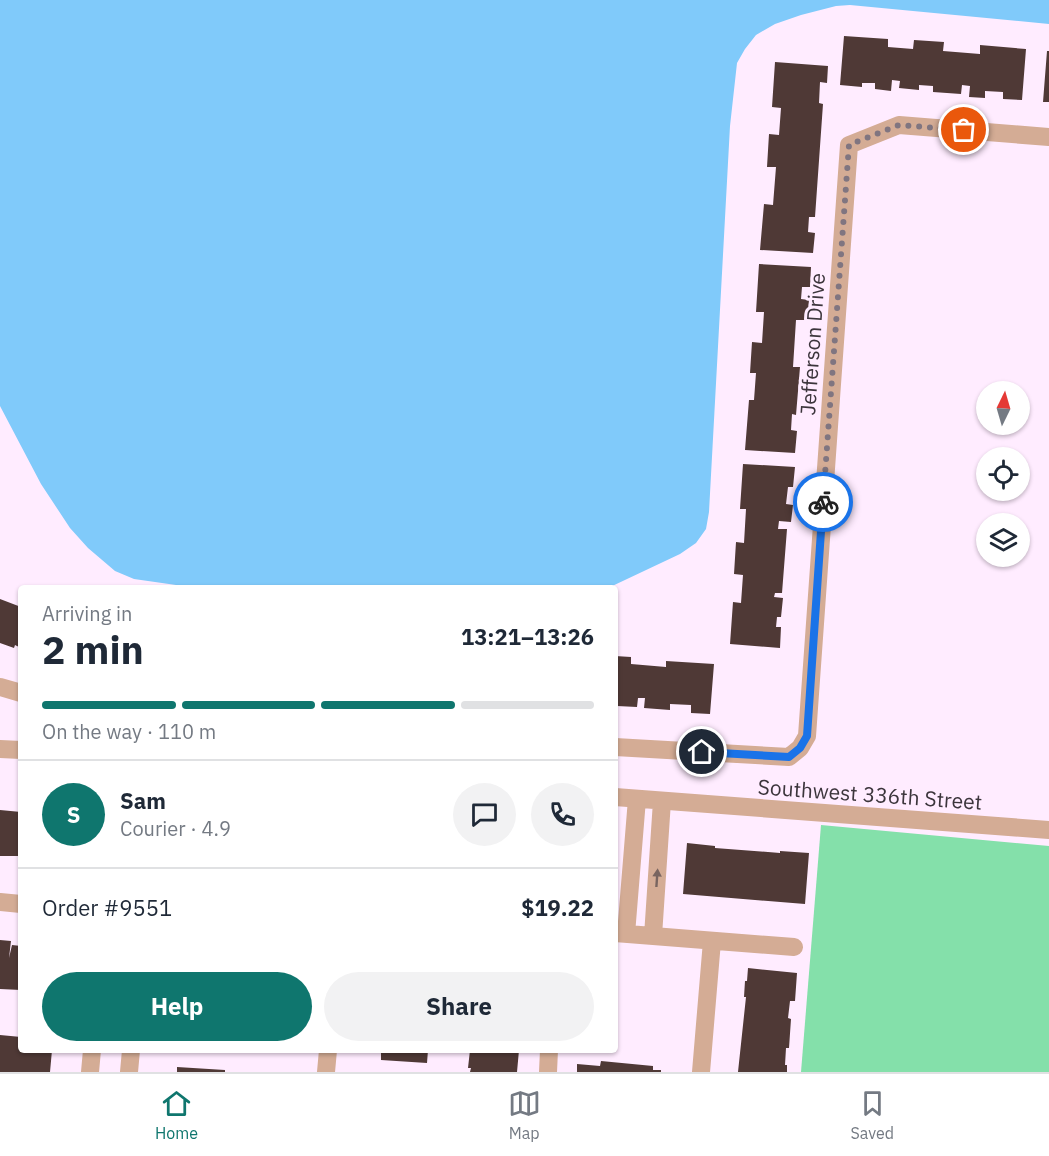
<!DOCTYPE html>
<meta charset="utf-8">
<style>
body{margin:0;font-family:"IBM Plex Sans",sans-serif;background:#f2f2f3;color:#1f2937;height:100vh;display:flex;flex-direction:column;font-size:22px;white-space:nowrap}
*{box-sizing:border-box;margin:0}
p{font-size:20px;color:#747a83}
.icon{flex:none;width:33px;height:33px;fill:none;stroke:currentColor;stroke-width:2;stroke-linecap:round;stroke-linejoin:round}
.map{position:relative;flex:1;overflow:hidden}
.details{position:absolute;left:18px;top:585px;width:600px;height:468px;display:flex;flex-direction:column;background:#fff;border-radius:6px;box-shadow:0 2px 4px #0004}
.details>*{flex:none}
.needle{width:39px;rotate:5deg}
.fabs{position:absolute;left:976px;top:381px;display:grid;gap:12px}
.fabs a{display:grid;place-items:center;width:54px;height:54px;border-radius:50%;background:#fff;box-shadow:0 2px 4px #0004;font-size:30px}
.pin{position:absolute;display:grid;place-items:center;width:51px;height:51px;color:#fff;margin:-26px;border:3px solid #fff;border-radius:50%;box-shadow:0 2px 6px #0007}
.courier{position:absolute;display:grid;place-items:center;width:60px;height:60px;margin:-30px;border:4px solid #1a73e8;border-radius:50%;background:#fff;color:#222;box-shadow:0 2px 8px #0007}
.headline em{font-style:normal;font-weight:700}
.headline div{display:flex;flex-direction:column-reverse}
.headline{display:flex;align-items:center;justify-content:space-between;height:102px;padding:0 24px}
h1{font-size:39px;font-weight:700;line-height:45px}
.bar{display:grid;grid-template-columns:repeat(4,1fr);gap:9px 6px;align-content:center;height:72px;padding:0 24px}
.bar i{height:8px;border-radius:4px;background:#e0e1e3}
.bar .active{background:#0f766e}
.bar p{grid-column:span 4}
.line{display:flex;align-items:center;gap:15px;padding:0 24px;border-top:2px solid #e0e1e3}
.line div{flex:1}
.round{display:grid;place-items:center;flex:none;width:63px;height:63px;border-radius:32px;background:#f2f2f3}
.button{display:flex;gap:12px;margin-top:auto;padding:12px 24px}
.button a{flex:1;height:69px;border-radius:36px;background:#0f766e;color:#fff;font-size:24px;font-weight:700;line-height:69px;text-align:center}
.button a+a{background:#f2f2f3;color:#1f2937}
.tabs{display:flex;justify-content:space-around;align-items:center;height:84px;border-top:2px solid #e0e1e3;background:#fff;font-size:16px;color:#747a83}
.tabs a{display:grid;justify-items:center;gap:3px}
.tabs .active{color:#0f766e}
.map>svg:first-child{display:block}
</style>
<div class="map">
<svg width="1049" height="1072" viewBox="0 0 1049 1072">
<rect width="100%" height="100%" fill="#ffecff"/>
<path fill="#84e0aa" d="M821,825L1049,846V1072H801Z"/>
<path fill="#80cafa" d="M0,0H1049V24L850,5L836,6L801,15L775,24L756,35L745,49L737,63L730,126L709,512L706,529L696,543L680,554L608,588H197L134,579L115,571L88,548L70,528L41,484L0,406Z"/>
<path fill="#4f3936" d="M844,36L888,39V47L913,49L914,40L944,42L943,51L980,54V45L1026,49L1022,100L1003,99V92L985,91V98L969,97L970,86L962,85L961,94L933,92V86L919,85V90L899,88L900,81L892,80L891,91L875,89V83H862V87L840,85Z
M1047,51H1049V102H1043Z
M775,62L828,66L827,83L820,82L819,103L823,104L815,217H809L808,232L815,233L813,253L760,250L764,204L773,205L776,167H767L769,134L779,135L781,108L772,107Z
M759,264L811,267L810,287H802L801,299L809,300L807,320H796L793,367H800L796,415L792,414L791,430L797,431L795,453L745,450L749,400H754L756,373H750L752,342L762,343L764,312H756Z
M743,464L795,467L793,487H788L786,504L793,505L791,522L779,521L778,529H787L782,593H775L774,597L783,598L781,617H777L776,627H781L780,648L730,644L733,602L741,603L743,575L734,574L736,542L744,543L746,509H740Z
M0,599L21,607V648L15,645L14,648L0,643Z
M615,656L631,657V664L666,667V661L714,664L710,714L691,713V705L670,704V710L644,708L645,698H638L637,707L617,706V701H615Z
M0,810L21,812V856H0Z
M687,843L715,846V848L780,853V851L809,853L805,904L683,894Z
M0,940L11,941L9,958L12,945L21,946V990L0,989Z
M748,968L797,973L795,1001H790L788,1018L791,1019L789,1048H786L785,1065H787V1072H738L746,997H744L745,981H747Z
M0,1035L21,1037V1050H52L50,1072H0Z
M381,1050H428L427,1063L381,1060Z
M470,1050H519L517,1072H470L471,1068H468Z
M601,1061L653,1066V1070H661V1072H577V1064L600,1066Z
M177,1067L225,1070V1072H177Z"/>
<g fill="none" stroke-linecap="round" stroke-linejoin="round">
<path stroke="#d4ac95" stroke-width="18" d="M0,687L21,693
M615,747L789,757L800,748L807,736L849,145L899,125L1049,137
M0,749L21,750
M615,797L1049,830
M0,902L21,904
M615,933L794,947
M626,934L637,799
M653,936L662,801
M90,1072L92,1050
M129,1072L131,1050
M326,1072L328,1050
M548,1072L549,1050
M701,1072L712,941"/>
</g>
<defs><path id="oneway-solid" d="M-6-.8H1V-3.2L6.5 0L1 3.2V.8H-6Z" transform="scale(1.5)"/></defs>
<use fill="#796560" href="#oneway-solid" transform="translate(657 878) rotate(-86)"/>
<g fill="none" stroke-linecap="round" stroke-linejoin="round">
<path stroke="#807580" stroke-width="6" stroke-dasharray="0 10.8" d="M823,502L849,145L899,125L964,130"/>
<path stroke="#1a73e8" stroke-width="8" d="M702,752L789,757L800,748L807,736L823,502"/>
</g>
<g text-anchor="middle" dominant-baseline="central" stroke-width="6" stroke-linejoin="round" paint-order="stroke">
<g font-size="21" fill="#3c353c" stroke="#ffecff">
<text transform="translate(812 344) rotate(-86)">Jefferson Drive</text>
<text transform="translate(870 794) rotate(4)">Southwest 336th Street</text>
</g>
</g>
</svg>
<div class="fabs">
<a><svg class="needle" viewBox="-14 -14 28 28"><path d="M0-13l5 13h-10z" fill="#e53935"/><path d="M0 13l5-13h-10z" fill="#747a83"/></svg></a>
<a><svg class="icon" aria-label="locate" viewBox="0 0 24 24"><circle cx="12" cy="12" r="6"/><path d="M12 2v4M12 18v4M2 12h4M18 12h4"/></svg></a>
<a><svg class="icon" aria-label="layers" viewBox="0 0 24 24"><path d="M12 4l9 5-9 5-9-5zM3 14l9 5 9-5"/></svg></a>
</div>
<div class="pin" style="left:964px;top:130px;background:#ea580c"><svg class="icon" aria-label="bag" viewBox="0 0 24 24"><path d="M5 8h14l-1 12H6zM9 8a3 3 0 0 1 6 0"/></svg></div>
<div class="pin" style="left:702px;top:752px;background:#1f2937"><svg class="icon" aria-label="home" viewBox="0 0 24 24"><path d="M3 11l9-7 9 7M6 9v11h12V9"/></svg></div>
<div class="courier" style="left:823px;top:502px"><svg class="icon" aria-label="bike" viewBox="0 0 24 24"><circle cx="6" cy="16" r="4"/><circle cx="18" cy="16" r="4"/><path d="M6 16l4-8h5l3 8M10 8l3 8H6M13 5h3"/></svg></div>
<section class="details">
<div class="headline"><div><h1>2 min</h1><p>Arriving in</p></div><em>13:21–13:26</em></div>
<div class="bar"><i class="active"></i><i class="active"></i><i class="active"></i><i></i><p>On the way · 110 m</p></div>
<div class="line" style="height:108px"><b class="round" style="background:#0f766e;color:#fff">S</b><div><b>Sam</b><p>Courier · 4.9</p></div><a class="round"><svg class="icon" aria-label="chat" viewBox="0 0 24 24"><path d="M4 5h16v11H9l-5 4z"/></svg></a><a class="round"><svg class="icon" aria-label="phone" viewBox="0 0 24 24"><path d="M5 4h4l2 5-3 2q2 4 5 5l2-3 5 2v4C11 20 4 13 5 4z"/></svg></a></div>
<div class="line" style="height:78px"><div>Order #9551</div><b>$19.22</b></div>
<div class="button"><a>Help</a><a>Share</a></div>
</section>
</div>
<nav class="tabs">
<a class="active"><svg class="icon" aria-label="home" viewBox="0 0 24 24"><path d="M3 11l9-7 9 7M6 9v11h12V9"/></svg>Home</a>
<a><svg class="icon" aria-label="map" viewBox="0 0 24 24"><path d="M3 6l6-2 6 2 6-2v14l-6 2-6-2-6 2zM9 4v14M15 6v14"/></svg>Map</a>
<a><svg class="icon" aria-label="saved" viewBox="0 0 24 24"><path d="M7 4h10v16l-5-4-5 4z"/></svg>Saved</a>
</nav>
